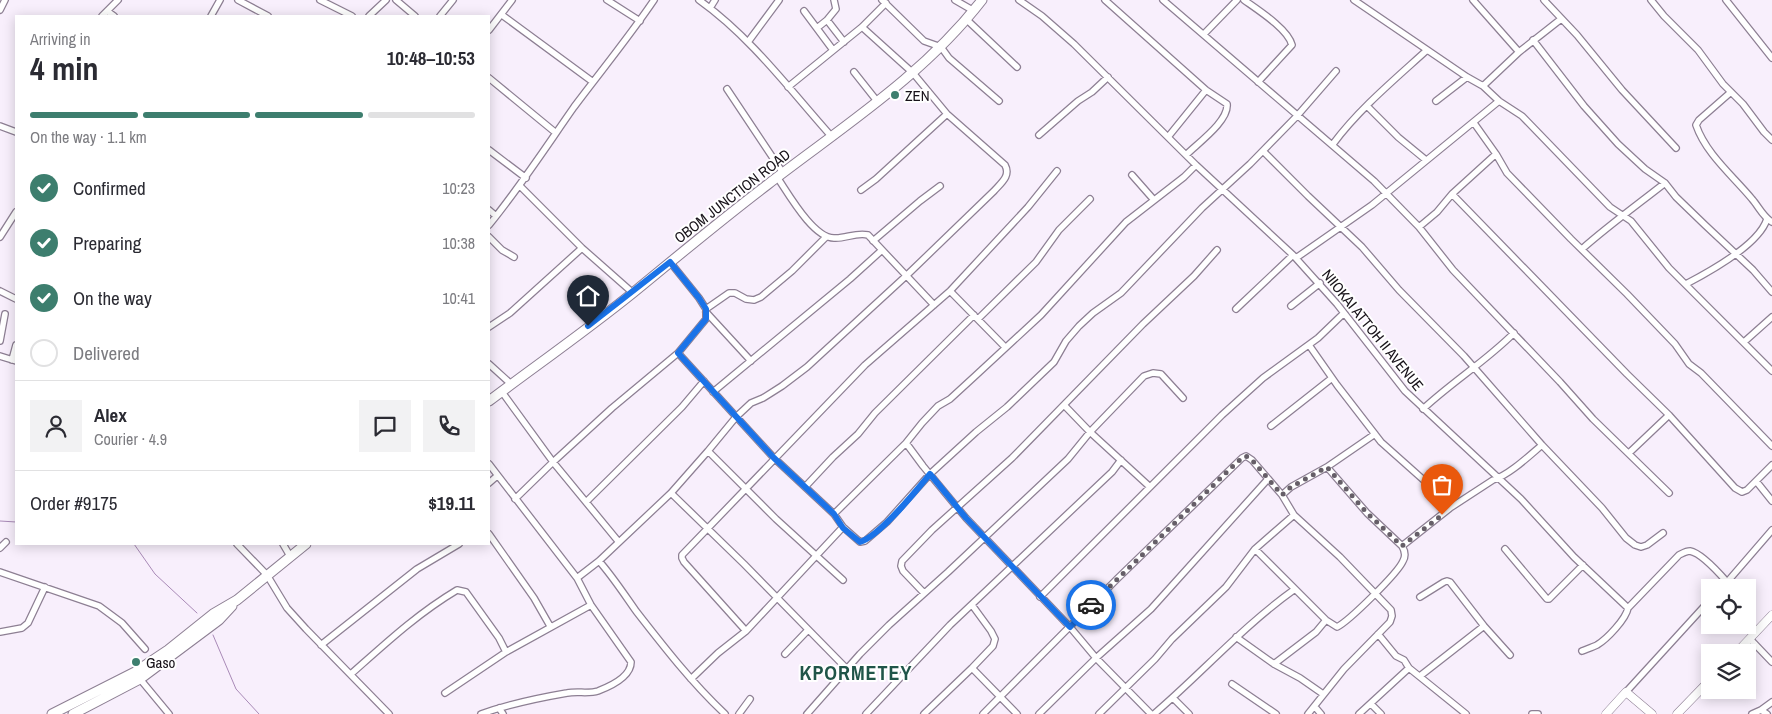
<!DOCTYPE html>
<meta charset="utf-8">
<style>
body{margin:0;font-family:"Archivo Narrow",sans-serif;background:#f2f2f3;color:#2b2b33;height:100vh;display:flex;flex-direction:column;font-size:19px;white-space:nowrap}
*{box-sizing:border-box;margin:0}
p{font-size:16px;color:#7c7c81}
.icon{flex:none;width:28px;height:28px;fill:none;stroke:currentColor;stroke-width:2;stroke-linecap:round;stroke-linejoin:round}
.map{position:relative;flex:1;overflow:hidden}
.side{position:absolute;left:15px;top:15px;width:475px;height:530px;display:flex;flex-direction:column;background:#fff;border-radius:0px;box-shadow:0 2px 12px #0003}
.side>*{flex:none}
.fabs{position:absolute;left:1701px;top:579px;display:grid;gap:10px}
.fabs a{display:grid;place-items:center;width:55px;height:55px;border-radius:0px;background:#fff;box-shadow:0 2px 12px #0003;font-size:25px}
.pin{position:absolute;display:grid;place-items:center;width:42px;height:42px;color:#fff;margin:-51px -21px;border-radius:50% 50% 50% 0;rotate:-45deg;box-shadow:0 0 5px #0007}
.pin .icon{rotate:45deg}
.courier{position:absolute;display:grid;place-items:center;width:50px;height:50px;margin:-25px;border:4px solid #1a73e8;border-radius:50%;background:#fff;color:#222;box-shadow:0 1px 6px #0007}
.overview em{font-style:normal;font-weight:700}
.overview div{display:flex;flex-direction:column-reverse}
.overview{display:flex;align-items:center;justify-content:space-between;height:85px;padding:0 15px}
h1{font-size:32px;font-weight:700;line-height:38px}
.bar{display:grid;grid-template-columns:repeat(4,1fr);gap:8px 5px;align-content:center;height:60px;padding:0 15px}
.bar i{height:6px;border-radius:4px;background:#e1e1e2}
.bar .current{background:#3d7e6e}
.bar p{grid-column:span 4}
.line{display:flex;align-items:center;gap:12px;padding:0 15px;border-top:1px solid #e1e1e2}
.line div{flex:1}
.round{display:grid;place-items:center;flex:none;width:52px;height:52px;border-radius:0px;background:#f2f2f3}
ol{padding:0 15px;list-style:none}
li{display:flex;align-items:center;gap:15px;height:55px}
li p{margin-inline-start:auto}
li .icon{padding:5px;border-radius:50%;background:#3d7e6e;color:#fff;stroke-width:4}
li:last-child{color:#7c7c81}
li i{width:28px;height:28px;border:2px solid #e1e1e2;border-radius:50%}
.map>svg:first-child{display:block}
</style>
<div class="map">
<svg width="1772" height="714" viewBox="0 0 1772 714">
<rect width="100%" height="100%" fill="#f8effc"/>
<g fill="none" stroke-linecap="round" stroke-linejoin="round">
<path stroke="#a98ab7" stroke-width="1" d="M0,521L16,522
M134,544L155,574L197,613
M213,635L236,689L259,714"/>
<g stroke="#8d7f93" stroke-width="8">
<path id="minor" d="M238,0L268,16
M320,0L352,16
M396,0L415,16
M607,0L640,21
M699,0C751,37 790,90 832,137
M882,0L924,41L941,47L949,58L999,101
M955,0L974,11
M1019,0L1042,16L1074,44L1196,165L1293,255L1337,304L1405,391L1521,499L1574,557L1628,608L1679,555C1683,553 1686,551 1690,551C1701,553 1720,574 1727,582
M1105,0L1206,90L1227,104C1229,121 1198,143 1186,155
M1163,0L1374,181L1419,227L1437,212L1452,194L1627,374L1669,415L1735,488L1742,492L1747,490L1772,465
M1244,0C1258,10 1288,29 1292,45L1258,82
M1354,0L1467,77L1483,86L1499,101L1522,116L1610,207L1631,221L1669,268L1772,371
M1473,0L1519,52
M1544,0L1577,35L1622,90L1676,148
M1651,0L1664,16L1698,50L1723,84L1743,104L1764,132L1772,140
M1726,0L1772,58
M710,8L715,0
M0,10L5,0
M107,11L114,16
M804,11L833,50
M502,15L593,82
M102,16L118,0
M211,16L220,0
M369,16L386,0
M440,16L453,0
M966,19L1017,67
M827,20L844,42
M817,28L827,20L836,9L834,0
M489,30L512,0
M1204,34L1237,0
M1533,40L1584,106L1618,144L1645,169L1665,183L1676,197L1705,225L1753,270L1772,292
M748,42L779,0
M854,72L877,101
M489,78L556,133
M1483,86L1519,52L1561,19
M788,87L862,27L886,3
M727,89L783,173
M1731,92L1699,120L1696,125C1706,154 1733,176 1752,199C1759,207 1763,217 1772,222
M1436,101L1467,77
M1367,106L1398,137L1426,160
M1474,123L1496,154L1507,173L1571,239L1627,294L1675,344L1689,364L1701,373L1772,446
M0,126L16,132
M1039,135L1078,101L1092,92L1108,77
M1168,137L1206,90
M1333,144C1359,109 1394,80 1427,50
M489,150L526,178
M1263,151L1308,196L1362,247L1399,290L1464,356L1542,445L1602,508L1626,538L1635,545L1641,547L1647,545L1663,533
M1132,175L1154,200
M777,177C788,193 813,238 834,238C845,239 856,232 868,235L934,305
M520,186L582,248L633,293
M861,190L876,179L947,114
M1452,194L1496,154
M489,210L496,216
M489,225C520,187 546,147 574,107C601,71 629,37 654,0
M1419,227L1453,270L1560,382L1593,419L1669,493
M0,237L16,212
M489,237L502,250L514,257
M873,241L920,201L940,186
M1582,249C1608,226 1637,205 1665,183
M1296,258L1372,205L1499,101
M1686,284C1709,272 1759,245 1767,219
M0,291L16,299
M950,291L1005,347
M1291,306L1320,283
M706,309L729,293H735L746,299L754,300L761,297L792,271L826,237
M1236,309L1293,255
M706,312L751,361
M978,319L1036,262L1059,230L1090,199
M489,327L510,313L582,248
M0,341L5,314
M1744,342L1772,317
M1309,345L1337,385L1381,442L1436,491L1450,508
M678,353L774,458L834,514L843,527L860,542L865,541L887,522L930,474L976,432L1007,407L1054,362L1066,341L1079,326L1093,313L1121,293L1202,208L1250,164L1297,116L1336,71
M0,356L16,361
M12,360L16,345
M489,364L511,384
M502,392L553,462L618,541
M713,392L850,279L882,250
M1064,405L1090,432L1150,487
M1423,409C1452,382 1486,361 1514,333
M1271,426L1332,378
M906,443L923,466L966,518L1070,627L1096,658L1151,714
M708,451L776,519L843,580
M1629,453L1669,415
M1327,467L1375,434
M1756,481L1772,501
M489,483L497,476
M805,487L833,457L858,434L875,413L974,315
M671,493L744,564L847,669
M515,499L553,462L612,408L678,353L706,319V309L699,298L670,262
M587,501L682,407L704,381
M834,514L906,443L922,423L938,406L950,399L974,377L1041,315L1126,222L1184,177L1196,165
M489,534L534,598L550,626
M237,544L267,575L287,608L306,629L389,714
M283,544L290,556
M1402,546L1450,508L1493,480C1509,475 1529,456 1542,445
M0,548L6,542
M1255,549L1326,620L1337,627C1349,621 1398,573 1403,561C1406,556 1405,551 1402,546L1367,513L1327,467L1291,487L1282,495
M1505,549L1547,599H1549L1583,565
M599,561C613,577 624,594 636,611C664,647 692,683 725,714
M0,572L99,606L122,623L145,649
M577,578L599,561L671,493L708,451L736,417L751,403L763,398L782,386L807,367L906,276L994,191C1001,183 1011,176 1005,165L947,114L913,73L862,27
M1722,588L1772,530
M924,593L903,571L901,566L902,561L932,530L1012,458L1143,324L1194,276L1217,250
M1040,597L1222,415L1263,378L1318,338L1344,313
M1420,597L1444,582L1447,581L1450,582L1484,626L1510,655
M746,631L684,562L682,558V555L865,365L950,291L1028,207L1057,171
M0,632L22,628L28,623L45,587
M1378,634L1396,656L1404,660L1409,668L1466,714
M1236,637L1274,664L1300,678L1323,694
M1750,639L1772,662
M321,645L417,569L459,544
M1582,651C1587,649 1593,647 1597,645C1607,639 1626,619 1628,608
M785,654L808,630
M1274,664L1316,632L1326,620
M972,668L1017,714
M351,674C386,643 417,614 457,590L466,592L499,638L506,652
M1420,676L1484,626
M140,679L169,714
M691,679L718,653L746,631L843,527
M1232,684L1276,714
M1626,692L1710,600
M445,693L506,652L591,605
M1173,698L1189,714
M1371,704L1381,714
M1315,707L1321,714
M499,708L503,714
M1761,710L1772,702
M481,714C509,704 538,698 567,693C577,691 589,694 598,691C611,686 631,677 631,662L591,605L577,578L489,464
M739,714L750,699
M807,714L860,654L889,625L948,572L1068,459L1090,432L1144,376L1153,373L1161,374L1183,398
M866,714L950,625L1112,472L1121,460
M924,714L972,668L993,646L995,639L991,631L972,605
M983,714L1118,578L1242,458L1246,456L1252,460L1282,495L1294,515L1340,557L1391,610L1392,616L1390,622L1344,669L1308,714
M1039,714L1096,658L1151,609L1268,479
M1099,714L1155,659L1172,639L1226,587L1255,549L1294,515
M1154,714C1202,673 1243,626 1295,589
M1359,714L1409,668
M1532,714H1538
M1752,714L1761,710L1767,714"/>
</g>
<g stroke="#8d7f93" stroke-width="9">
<path id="tertiary" d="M1737,652L1772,615
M1606,714L1626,692L1652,714
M1677,714L1710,680"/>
</g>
<g stroke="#8d7f93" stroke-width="11">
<path id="secondary" d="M489,401C537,365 587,330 634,292C678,256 722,219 767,185C842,127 923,76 982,0
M52,714L135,672L168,650L213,614L237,600L306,544
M73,714L140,679L219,620L232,606"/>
</g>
<use href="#minor" stroke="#fff" stroke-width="5.5"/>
<use href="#tertiary" stroke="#fff" stroke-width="8"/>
<use href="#secondary" stroke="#fff" stroke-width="9"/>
</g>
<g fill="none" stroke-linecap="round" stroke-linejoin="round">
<path stroke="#665f68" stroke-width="5" stroke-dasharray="0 9" d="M1091,605L1231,468L1242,458L1246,456L1252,460L1282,495L1291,487L1327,467L1367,513L1402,546L1442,515"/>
<path stroke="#1a73e8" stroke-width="6" d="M588,326L670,262L699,298L706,309V319L678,353L774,458L834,514L843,528L860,542C880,536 916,491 930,474L966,518L1070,627L1091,605"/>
</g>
<g fill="#3d7e6e" stroke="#fff" stroke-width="2">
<circle cx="895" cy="95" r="5"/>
<circle cx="136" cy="662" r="5"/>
</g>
<g text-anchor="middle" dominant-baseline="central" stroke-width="4" stroke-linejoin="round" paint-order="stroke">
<g font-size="15" fill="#171219" stroke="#fff" text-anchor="start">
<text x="905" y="95">ZEN</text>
<text x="146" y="662">Gaso</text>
</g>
<g font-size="15" fill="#171219" stroke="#fff">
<text transform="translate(732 196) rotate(-38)">OBOM JUNCTION ROAD</text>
<text transform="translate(1373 330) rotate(51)">NIIOKAI ATTOH II AVENUE</text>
</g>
<g font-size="20" font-weight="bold" letter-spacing="1" fill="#205549" stroke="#fff">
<text x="856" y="672">KPORMETEY</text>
</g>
</g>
</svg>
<div class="fabs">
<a><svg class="icon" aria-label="locate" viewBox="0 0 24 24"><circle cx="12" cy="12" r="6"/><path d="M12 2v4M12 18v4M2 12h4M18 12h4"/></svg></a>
<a><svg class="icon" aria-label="layers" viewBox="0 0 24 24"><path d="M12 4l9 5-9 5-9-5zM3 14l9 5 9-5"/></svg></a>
</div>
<div class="pin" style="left:1442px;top:515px;background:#ea580c"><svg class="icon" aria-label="bag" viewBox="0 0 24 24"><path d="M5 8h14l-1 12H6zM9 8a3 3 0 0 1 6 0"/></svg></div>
<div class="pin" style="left:588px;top:326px;background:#1f2937"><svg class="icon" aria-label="home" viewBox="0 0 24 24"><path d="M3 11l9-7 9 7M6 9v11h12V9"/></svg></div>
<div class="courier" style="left:1091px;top:605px"><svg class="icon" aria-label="car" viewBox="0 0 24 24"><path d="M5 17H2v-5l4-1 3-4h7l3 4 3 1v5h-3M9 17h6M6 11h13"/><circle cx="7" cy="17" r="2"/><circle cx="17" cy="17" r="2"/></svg></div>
<section class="side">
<div class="overview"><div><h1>4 min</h1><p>Arriving in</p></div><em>10:48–10:53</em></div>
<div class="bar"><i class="current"></i><i class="current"></i><i class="current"></i><i></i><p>On the way · 1.1 km</p></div>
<ol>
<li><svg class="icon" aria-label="check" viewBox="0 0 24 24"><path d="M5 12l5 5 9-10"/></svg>Confirmed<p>10:23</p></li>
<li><svg class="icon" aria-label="check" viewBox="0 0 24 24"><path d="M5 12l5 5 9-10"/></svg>Preparing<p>10:38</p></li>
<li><svg class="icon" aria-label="check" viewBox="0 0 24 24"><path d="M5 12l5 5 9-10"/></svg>On the way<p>10:41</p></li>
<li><i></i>Delivered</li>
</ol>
<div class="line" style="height:90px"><a class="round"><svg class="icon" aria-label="person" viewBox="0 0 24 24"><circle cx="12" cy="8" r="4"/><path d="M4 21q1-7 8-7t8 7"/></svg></a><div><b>Alex</b><p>Courier · 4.9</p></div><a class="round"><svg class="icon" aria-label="chat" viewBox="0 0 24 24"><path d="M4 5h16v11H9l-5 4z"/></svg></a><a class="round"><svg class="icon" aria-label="phone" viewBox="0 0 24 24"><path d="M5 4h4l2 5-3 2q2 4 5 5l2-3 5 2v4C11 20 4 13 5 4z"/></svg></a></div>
<div class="line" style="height:65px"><div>Order #9175</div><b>$19.11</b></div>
</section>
</div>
